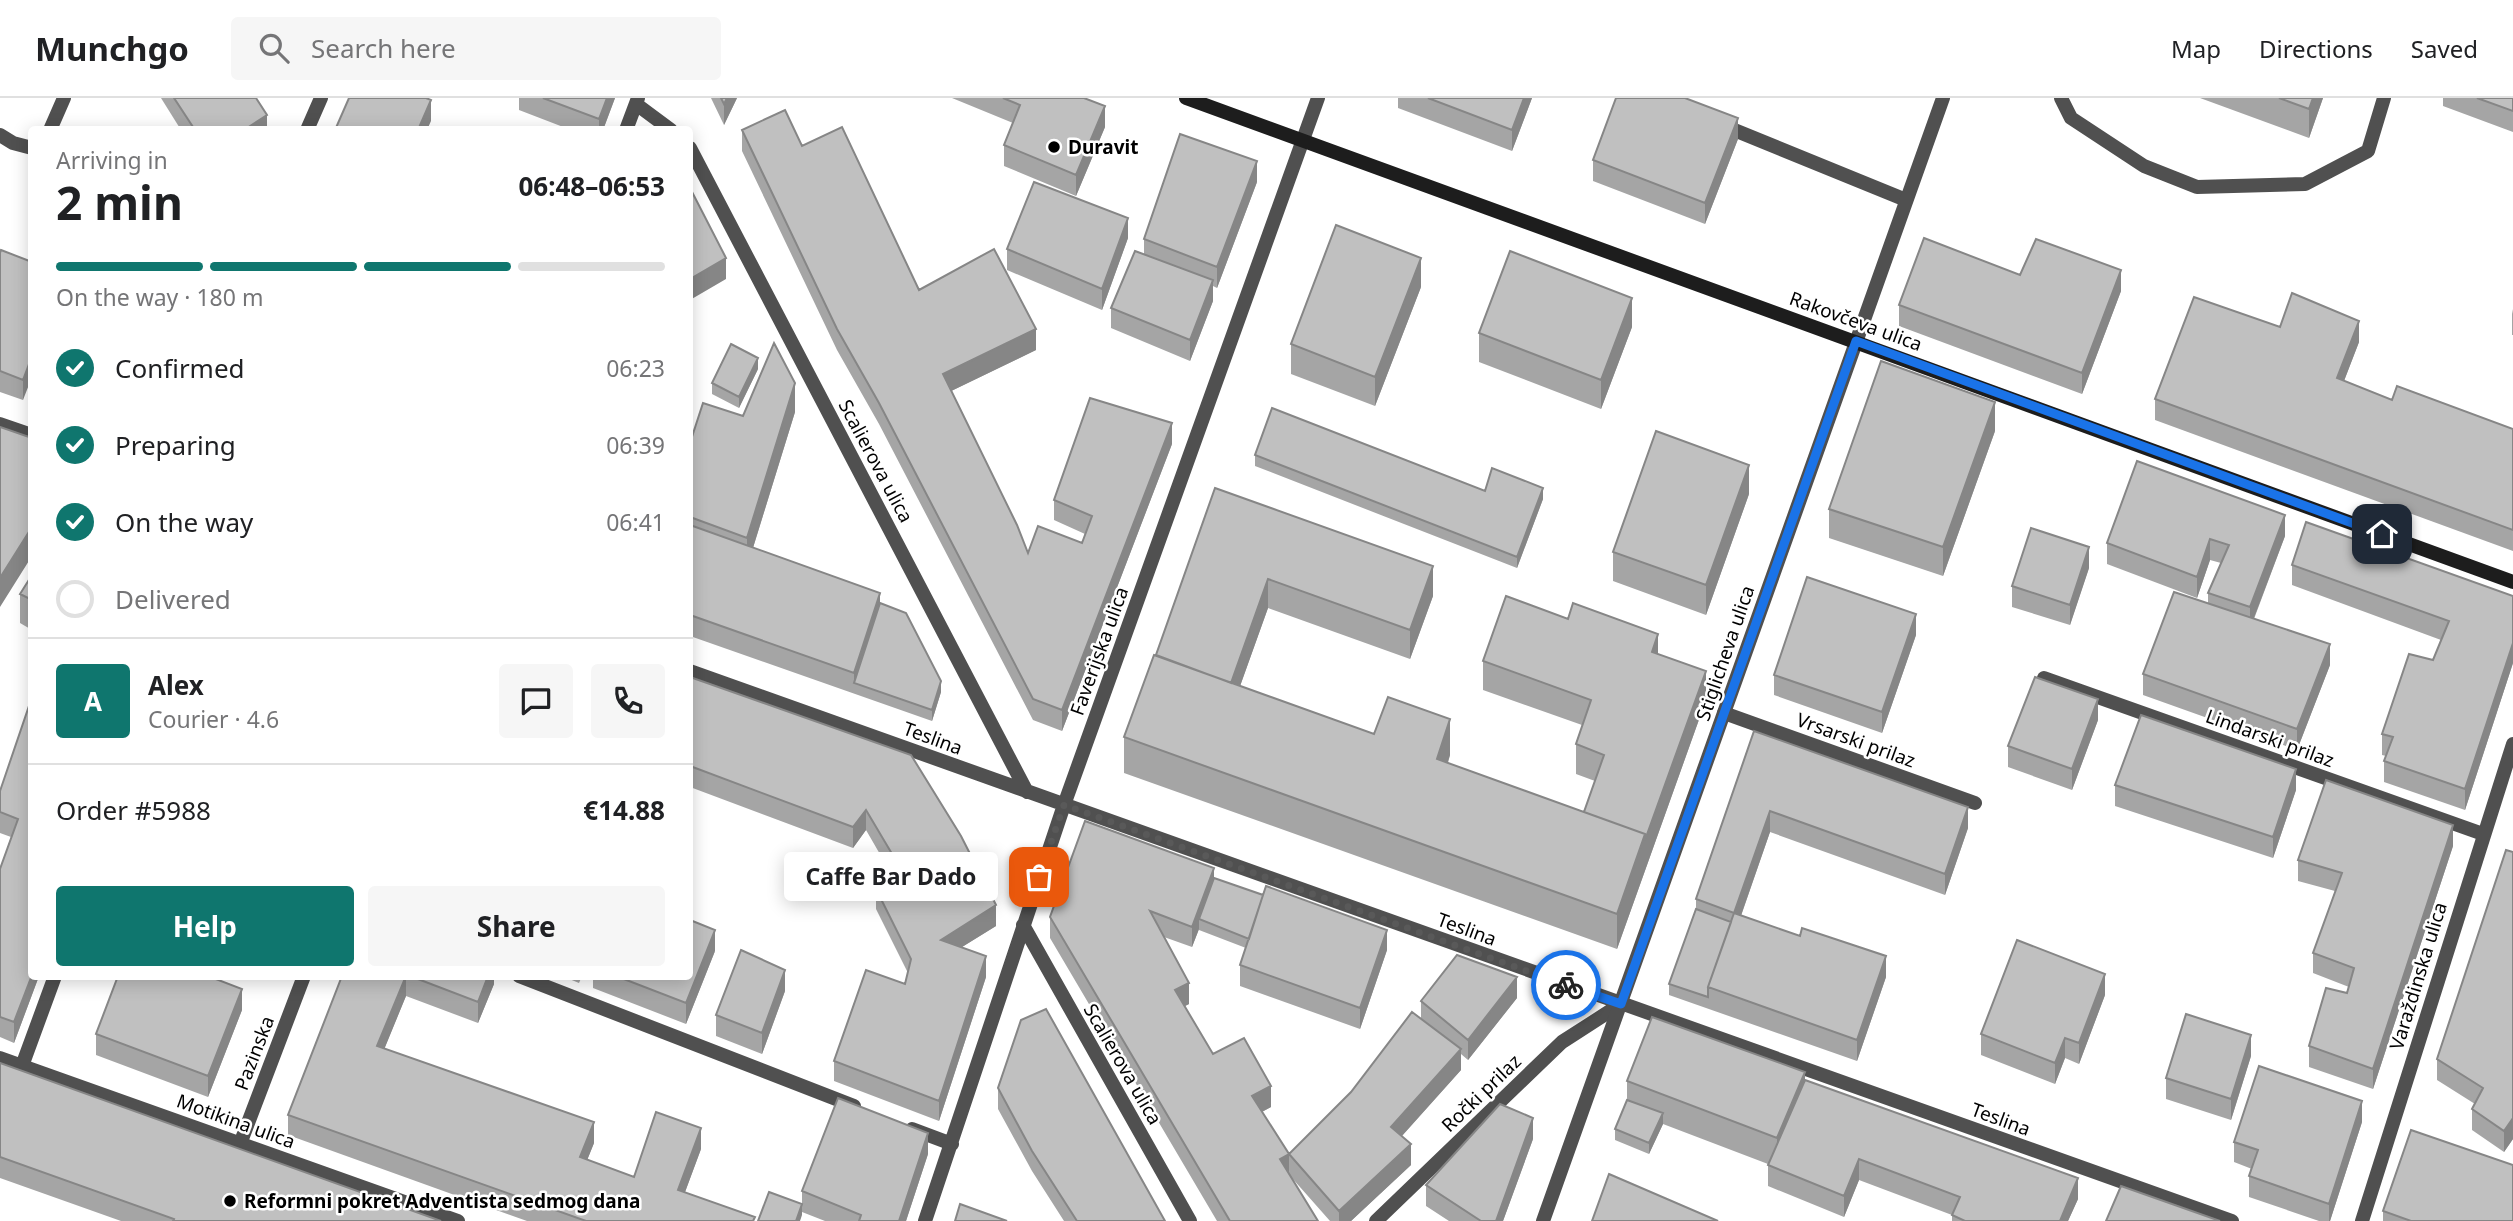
<!DOCTYPE html>
<meta charset="utf-8">
<style>
body{margin:0;font-family:"Noto Sans",sans-serif;background:#f6f6f6;color:#202124;height:100vh;display:flex;flex-direction:column;font-size:26px;white-space:nowrap}
*{box-sizing:border-box;margin:0}
p{font-size:23px;color:#757577}
.icon{flex:none;width:38px;height:38px;fill:none;stroke:currentColor;stroke-width:2;stroke-linecap:round;stroke-linejoin:round}
.map{position:relative;flex:1;overflow:hidden}
.panel{position:absolute;left:28px;top:28px;width:665px;height:854px;display:flex;flex-direction:column;background:#fff;border-radius:7px;box-shadow:0 4px 18px #0003}
.panel>*{flex:none}
.pin{position:absolute;display:grid;place-items:center;width:60px;height:60px;color:#fff;margin:-30px;border-radius:14px;box-shadow:0 4px 10px #0006}
.courier{position:absolute;display:grid;place-items:center;width:70px;height:70px;margin:-35px;border:5px solid #1a73e8;border-radius:50%;background:#fff;color:#222;box-shadow:0 2px 9px #0007}
.bubble{position:absolute;height:49px;border-radius:7px;background:#fff;box-shadow:0 4px 18px #0003;font-size:23px;font-weight:700;line-height:49px;text-align:center}
.overview em{font-style:normal;font-weight:700}
.overview div{display:flex;flex-direction:column-reverse}
.overview{display:flex;align-items:center;justify-content:space-between;height:119px;padding:0 28px}
h1{font-size:46px;font-weight:700;line-height:52px}
.bar{display:grid;grid-template-columns:repeat(4,1fr);gap:10px 7px;align-content:center;height:84px;padding:0 28px}
.bar i{height:9px;border-radius:5px;background:#e0e0e0}
.bar .selected{background:#0f766e}
.bar p{grid-column:span 4}
.line{display:flex;align-items:center;gap:18px;padding:0 28px;border-top:2px solid #e0e0e0}
.line div{flex:1}
.round{display:grid;place-items:center;flex:none;width:74px;height:74px;border-radius:7px;background:#f6f6f6}
ol{padding:0 28px;list-style:none}
li{display:flex;align-items:center;gap:21px;height:77px}
li p{margin-inline-start:auto}
li .icon{padding:7px;border-radius:50%;background:#0f766e;color:#fff;stroke-width:4}
li:last-child{color:#757577}
li i{width:38px;height:38px;border:4px solid #e0e0e0;border-radius:50%}
.button{display:flex;gap:14px;margin-top:auto;padding:14px 28px}
.button a{flex:1;height:80px;border-radius:7px;background:#0f766e;color:#fff;font-size:28px;font-weight:700;line-height:80px;text-align:center}
.button a+a{background:#f6f6f6;color:#202124}
header{display:flex;align-items:center;gap:42px;box-sizing:border-box;height:98px;padding:0 35px;background:#fff;border-bottom:2px solid #e0e0e0}
header strong{font-size:33px}
nav{display:flex;gap:38px;margin-inline-start:auto;font-size:24px}
.search{width:490px;height:63px;background:#f6f6f6;display:flex;align-items:center;gap:18px;box-sizing:border-box;padding:0 24px;border-radius:7px;color:#757577;font-size:26px}
.map>svg:first-child{display:block}
</style>
<header>
<strong>Munchgo</strong>
<div class="search"><svg class="icon" aria-label="search" viewBox="0 0 24 24"><circle cx="10" cy="10" r="6"/><path d="M15 15l6 6"/></svg>Search here</div>
<nav><a>Map</a><a>Directions</a><a>Saved</a></nav>
</header>
<div class="map">
<svg width="2513" height="1123" viewBox="0 0 2513 1123">
<rect width="100%" height="100%" fill="#fff"/>
<g fill="none" stroke-linecap="round" stroke-linejoin="round">
<path stroke="#505050" stroke-width="14" d="M2061,0L2071,20L2144,68L2197,89L2305,86L2368,53L2384,0
M1722,27L1906,102
M50,32L64,0
M0,37L13,45L32,50"/>
<path stroke="#505050" stroke-width="14" d="M636,6L671,32
M307,32L321,0
M626,32L638,0
M690,50L1027,694
M0,326L32,337
M690,573L2232,1123
M2044,580L2483,736
M1724,615L1975,705
M1023,827L1190,1123
M519,878L854,1008
M0,960L458,1123
M22,968L55,878
M912,1031L952,1046
M240,1046L304,878
M925,1123L1064,707L1318,0
M1376,1123L1562,944L1621,906
M2362,1123L2513,646"/>
<path stroke="#505050" stroke-width="14" d="M1543,1123L1943,0"/>
<path stroke="#1d1d1d" stroke-width="14" d="M1186,0L2513,484"/>
</g>
<path fill="#a5a5a5" d="M161,0H256L267,32H181Z
M519,0H615L603,32H571L519,12Z
M711,0H737L724,27Z
M952,0H1084L1105,29L1076,98L1004,68V47L1013,25Z
M1398,0H1532L1512,53L1398,10Z
M2200,0H2323L2309,40Z
M2443,0H2513V34L2443,8Z
M742,32L802,48L919,192L1036,252L951,293L1028,455L1082,445L1085,436L1054,422V402L1172,346L1062,633L1033,622L879,326L837,252L742,53Z
M1738,41L1705,126L1593,83V62Z
M1257,84L1217,190L1213,188V203L1190,263L1111,230V210L1144,157V141Z
M1128,140L1102,212L1007,172V151Z
M0,155L32,164L23,302L0,294Z
M2020,177L2121,193L2082,296L1899,228V207Z
M1421,189L1375,308L1291,276V246Z
M2513,211V237H2512V216Z
M1632,229L1601,311L1479,264V235Z
M2280,229L2359,244L2344,283L2392,302L2513,331V453L2155,322V301Z
M758,271L739,310L712,296V285Z
M795,314L753,450L880,505L941,594L932,623L690,538V345L743,318Z
M1995,333L1943,478L1829,440V411Z
M1255,357L1485,393L1543,401L1517,470L1255,368Z
M1215,390L1433,498L1410,561L1268,510L1240,588L1374,636L1450,657L1448,665L1584,714L1595,683L1576,676V646L1582,627L1483,592V563L1658,556L1706,602L1617,851L1124,675V639L1156,557Z
M1749,396L1706,517L1613,483V454Z
M2285,438L2254,521L2330,567L2297,652L2143,597V576L2208,506V495L2221,465L2210,462L2197,500L2107,466V445Z
M2292,467L2513,498V565L2465,712L2384,684V663L2386,658L2382,657V636L2433,562L2441,542L2292,487Z
M2089,470L2070,527L2012,509V488Z
M32,477V532L20,525V496Z
M1916,537L1882,635L1774,597V577Z
M690,579L911,657L996,828L962,849L986,879L939,1023L834,983V963L905,886L908,875L876,811V791L892,777L866,732L853,750L690,689Z
M30,605L32,878H39L14,945L0,939V771L11,739L0,735V693Z
M2098,622L2072,692L2008,669V648Z
M1754,633L1968,730L1945,797L1770,734L1741,818L1886,879L1857,963L1669,897V886L1696,811V801Z
M2115,687L2296,692L2273,760L2115,708Z
M2453,748L2373,991L2309,969V948L2347,895L2349,889L2313,875V855L2335,793L2298,783V762Z
M2513,754V1041L2504,1054L2472,1032V1011L2475,1006L2437,982V961Z
M1214,780L1387,852L1360,931L1240,888V867L1246,850L1199,832V831L1192,849L1164,839L1189,906L1185,908L1213,956L1271,1009L1262,1014L1289,1056L1351,994L1421,921V903L1517,900L1468,962L1461,956V972L1402,1038L1411,1067L1351,1123H1330L1292,1080L1318,1123H1217L1050,840V819Z
M715,853L686,926L593,890V878H690Z
M342,878H494V886L478,925L406,898L384,951L594,1045L587,1062L634,1079L701,1051L685,1094L755,1123H527L288,1037V1017Z
M562,878H582L579,885Z
M785,893L762,956L716,938V917Z
M2105,897L2079,966L2065,960L2055,986L1981,957V936Z
M242,912L208,999L96,957V936Z
M2251,958L2231,1022L2166,1001V980Z
M0,965L441,1123H121L0,1080Z
M1805,982L2078,1101L2068,1123H1952V1117L1859,1082L1844,1119L1768,1088V1066L1663,1026L1649,1056L1615,1042V1031L1627,1002V983Z
M998,990L1165,1123H1064L1032,1073L998,1011Z
M2362,1024L2330,1123H2319L2249,1099V1078L2252,1071L2234,1064V1044Z
M1533,1041L1503,1123H1449L1426,1108V1087Z
M928,1056L906,1123H825L802,1114V1093Z
M2383,1113L2513,1123H2383Z"/>
<path fill="#868686" d="M607,0H615L603,32H599V21Z
M727,0H737L724,27V6Z
M1524,0H1532L1512,53V32Z
M2313,0H2323L2309,40V11Z
M431,2V23L427,32H418Z
M1105,8V29L1076,98V77Z
M267,17V32H244Z
M1738,20V41L1705,126V105Z
M1257,63V84L1217,190V169Z
M1128,120V140L1102,212V191Z
M726,160V181L690,202V181Z
M1421,160V189L1375,308V279Z
M2121,172V193L2082,296V275Z
M1213,182V203L1190,263V242Z
M1632,200V229L1601,311V282Z
M2359,223V244L2337,301V280Z
M1036,231V252L943,297V276Z
M32,258V279L23,302V282Z
M758,260V271L739,310V299Z
M795,285V314L747,469V440Z
M1995,304V333L1943,478V449Z
M1172,325V346L1062,633V612Z
M1749,367V396L1706,517V487Z
M1543,390V401L1517,470V459Z
M2285,417V438L2250,530V509Z
M32,429V458L0,509V480Z
M2210,441V462L2197,500V479Z
M2089,449V470L2070,527V507Z
M1433,468V498L1410,561V532Z
M1268,481V510L1229,619V590Z
M880,495V516L854,585V575Z
M1916,516V537L1882,635V614Z
M1658,536V565L1652,554Z
M2513,545V565L2465,712V691Z
M2330,546V567L2297,652V631Z
M1706,573V602L1617,851V816L1645,736Z
M941,583V594L932,623V612Z
M2098,601V622L2072,692V671Z
M1450,621V657L1437,696V661Z
M2296,671V692L2273,760V739Z
M1968,709V730L1945,797V776Z
M866,712V732L853,750V729Z
M1770,713V734L1715,892L1734,815Z
M2453,727V748L2373,991V971Z
M1214,770V790L1199,821V831L1192,849V829Z
M996,807V828L941,862V842Z
M715,832V853L686,926V905Z
M1387,832V852L1360,931V910Z
M986,858V879L939,1023V1003Z
M1886,858V879L1857,963V942Z
M785,872V893L762,956V935Z
M2105,876V897L2079,966V945Z
M32,878H39L14,945V924Z
M406,878V898L377,969V948Z
M488,878H494V886L478,925V904Z
M1517,879V900L1468,962V942Z
M1189,885V906L1175,913V892Z
M242,891V912L208,999V978Z
M2251,937V958L2231,1022V1001Z
M2065,940V960L2055,986V965Z
M1461,951V972L1391,1050V1029Z
M1805,974V1003L1777,1069V1040Z
M1271,988V1009L1252,1019V998Z
M2362,1003V1024L2330,1123H2329V1106Z
M1663,1015V1026L1649,1056V1045Z
M1533,1020V1041L1503,1123H1496Z
M2513,1020V1041L2504,1054V1033Z
M594,1024V1045L580,1080V1059Z
M701,1030V1051L678,1113V1092Z
M928,1035V1056L906,1123H899Z
M1411,1046V1067L1351,1123H1339V1113Z
M1289,1056V1077L1280,1061Z
M1859,1061V1082L1844,1119V1098Z
M2078,1080V1101L2068,1123H2060Z
M802,1106V1117L800,1123H796Z"/>
<path fill="#c0c0c0" stroke="#868686" stroke-width="2" d="M174,0H256L267,17L244,32H195Z
M349,0H426L431,2L418,32H335Z
M543,0H607L599,21Z
M721,0H727L724,6Z
M1003,0H1084L1105,8L1076,77L1004,47L1020,7Z
M1428,0H1524L1512,32Z
M1616,0H1685L1738,20L1705,105L1593,62Z
M2279,0H2313L2309,11Z
M2477,0H2513V13Z
M785,12L802,48L842,29L919,192L994,151L1036,231L943,276L1017,427L1028,455L1038,428L1082,445L1092,418L1054,402L1090,300L1172,325L1062,612L1033,601L879,305L837,231L742,32Z
M1180,36L1257,63L1217,169L1144,141Z
M1034,84L1128,120L1102,191L1007,151Z
M690,90L726,160L690,181Z
M1336,127L1421,160L1375,279L1291,246Z
M1924,140L2020,177L2036,141L2121,172L2082,275L1899,207Z
M1,152L32,164V258L23,282L0,273V155Z
M1135,153L1213,182L1190,242L1111,210Z
M1510,153L1632,200L1601,282L1479,235Z
M2292,195L2359,223L2337,280L2392,302L2397,288L2513,331V432L2155,301L2194,199L2280,229Z
M774,245L795,285L747,440L690,419V345L703,305L743,318Z
M731,246L758,260L739,299L712,285Z
M1881,263L1995,304L1943,449L1829,411Z
M1272,310L1485,393L1492,370L1543,390L1517,459L1255,357Z
M0,329L32,340V429L0,480Z
M1656,333L1749,367L1706,487L1613,454Z
M2137,363L2285,417L2250,509L2208,495L2229,447L2210,441L2197,479L2107,445Z
M1215,390L1433,468L1410,532L1268,481L1231,585L1156,557Z
M2306,424L2513,498V545L2465,691L2384,663L2393,639L2382,636L2409,556L2433,562L2449,523L2292,467Z
M690,427L880,495L854,575L690,517Z
M2031,430L2089,449L2070,507L2012,488Z
M32,477V502L20,496Z
M1807,479L1916,516L1882,614L1774,577Z
M2174,494L2330,546L2297,631L2143,576Z
M1506,498L1568,521L1573,505L1658,536L1652,554L1706,573L1645,742V736L1584,714L1604,657L1576,646L1591,602L1483,563Z
M880,505L906,515L941,583L932,612L854,585Z
M1154,557L1374,636L1388,599L1450,621L1437,661L1645,736L1617,816L1124,639Z
M690,579L911,657L961,738L996,807L941,842L986,858L939,1003L834,963L866,872L905,886L911,861L876,791L901,771L866,712L853,729L690,668Z
M2035,579L2098,601L2072,671L2008,648Z
M30,605L32,606V877L14,924L0,919V771L18,721L0,714V693Z
M2141,617L2296,671L2273,739L2115,687Z
M1754,633L1968,709L1945,776L1770,713L1734,815L1696,801Z
M2326,682L2453,727L2373,971L2309,948L2326,890L2347,895L2354,870L2313,855L2342,775L2298,762Z
M1085,723L1214,770L1192,829L1150,813L1189,885L1175,892L1213,956L1244,940L1271,988L1252,998L1289,1056L1280,1061L1318,1123H1230L1050,819Z
M2506,752L2513,754V1020L2504,1033L2472,1011L2483,990L2437,961Z
M1214,780L1263,797L1249,841L1199,821Z
M1266,788L1387,832L1360,910L1240,867Z
M1696,811L1731,824L1708,889V899L1669,886Z
M1734,815L1800,838L1802,830L1886,858L1857,942L1708,889Z
M690,822L715,832L686,905L616,878H690Z
M2017,842L2105,876L2079,945L2065,940L2055,965L1981,936Z
M741,852L785,872L762,935L716,917Z
M1457,857L1517,879L1468,942L1421,903Z
M118,878H208L242,891L208,978L96,936Z
M342,878H406L377,948L594,1024L580,1059L634,1079L656,1014L701,1030L678,1092L755,1119L753,1123H586L288,1017Z
M410,878H488L478,904Z
M1046,911L1165,1123H1077L1032,1053L998,990L1021,922Z
M1412,914L1461,951L1391,1029L1411,1046L1339,1113L1289,1056L1351,994Z
M2186,916L2251,937L2231,1001L2166,980Z
M1652,919L1805,974L1777,1040L1627,983Z
M0,965L441,1123H173L174,1121L0,1059Z
M2259,968L2362,1003L2329,1106L2249,1078L2258,1052L2234,1044Z
M1805,982L2078,1080L2060,1123H1965L1952,1117L1960,1099L1859,1061L1844,1098L1768,1067Z
M838,1000L928,1035L899,1123H859L861,1117L802,1093Z
M1627,1002L1663,1015L1649,1045L1615,1031Z
M1500,1006L1533,1020L1496,1123H1481L1426,1087Z
M2411,1032L2513,1067V1123H2411L2383,1113Z
M1609,1076L1718,1123H1592Z
M2121,1088L2220,1123H2106Z
M769,1094L802,1106L796,1123H758Z
M960,1106L1007,1123H955Z"/>
<g fill="none" stroke-linecap="round" stroke-linejoin="round">
<path stroke="#595959" stroke-width="7" stroke-dasharray="0 12.6" d="M1039,779L1064,707L1566,887"/>
<path stroke="#1a73e8" stroke-width="9" d="M1566,887L1621,906L1856,243L2382,436"/>
</g>
<g fill="#000" stroke="#fff" stroke-width="2.5">
<circle cx="1054" cy="49" r="7"/>
<circle cx="230" cy="1103" r="7"/>
</g>
<g text-anchor="middle" dominant-baseline="central" stroke-width="5" stroke-linejoin="round" paint-order="stroke">
<g font-size="19" font-weight="bold" fill="#000" stroke="#fff" text-anchor="start">
<text x="1068" y="49">Duravit</text>
<text x="244" y="1103">Reformni pokret Adventista sedmog dana</text>
</g>
<g font-size="19" fill="#000" stroke="#fff">
<text transform="translate(1856 223) rotate(20)">Rakovčeva ulica</text>
<text transform="translate(876 363) rotate(62)">Scalierova ulica</text>
<text transform="translate(1099 553) rotate(-70)">Faverijska ulica</text>
<text transform="translate(1725 555) rotate(-71)">Stiglicheva ulica</text>
<text transform="translate(933 640) rotate(20)">Teslina</text>
<text transform="translate(2270 640) rotate(20)">Lindarski prilaz</text>
<text transform="translate(1856 642) rotate(20)">Vrsarski prilaz</text>
<text transform="translate(1467 831) rotate(20)">Teslina</text>
<text transform="translate(2418 878) rotate(-73)">Varaždinska ulica</text>
<text transform="translate(254 955) rotate(-69)">Pazinska</text>
<text transform="translate(1123 966) rotate(60)">Scalierova ulica</text>
<text transform="translate(1481 995) rotate(-44)">Ročki prilaz</text>
<text transform="translate(2001 1021) rotate(20)">Teslina</text>
<text transform="translate(236 1023) rotate(20)">Motikina ulica</text>
</g>
</g>
</svg>
<div class="pin" style="left:1039px;top:779px;background:#ea580c"><svg class="icon" aria-label="bag" viewBox="0 0 24 24"><path d="M5 8h14l-1 12H6zM9 8a3 3 0 0 1 6 0"/></svg></div>
<div class="pin" style="left:2382px;top:436px;background:#1f2937"><svg class="icon" aria-label="home" viewBox="0 0 24 24"><path d="M3 11l9-7 9 7M6 9v11h12V9"/></svg></div>
<div class="courier" style="left:1566px;top:887px"><svg class="icon" aria-label="bike" viewBox="0 0 24 24"><circle cx="6" cy="16" r="4"/><circle cx="18" cy="16" r="4"/><path d="M6 16l4-8h5l3 8M10 8l3 8H6M13 5h3"/></svg></div>
<div class="bubble" style="left:784px;top:754px;width:214px">Caffe Bar Dado</div>
<section class="panel">
<div class="overview"><div><h1>2 min</h1><p>Arriving in</p></div><em>06:48–06:53</em></div>
<div class="bar"><i class="selected"></i><i class="selected"></i><i class="selected"></i><i></i><p>On the way · 180 m</p></div>
<ol>
<li><svg class="icon" aria-label="check" viewBox="0 0 24 24"><path d="M5 12l5 5 9-10"/></svg>Confirmed<p>06:23</p></li>
<li><svg class="icon" aria-label="check" viewBox="0 0 24 24"><path d="M5 12l5 5 9-10"/></svg>Preparing<p>06:39</p></li>
<li><svg class="icon" aria-label="check" viewBox="0 0 24 24"><path d="M5 12l5 5 9-10"/></svg>On the way<p>06:41</p></li>
<li><i></i>Delivered</li>
</ol>
<div class="line" style="height:126px"><b class="round" style="background:#0f766e;color:#fff">A</b><div><b>Alex</b><p>Courier · 4.6</p></div><a class="round"><svg class="icon" aria-label="chat" viewBox="0 0 24 24"><path d="M4 5h16v11H9l-5 4z"/></svg></a><a class="round"><svg class="icon" aria-label="phone" viewBox="0 0 24 24"><path d="M5 4h4l2 5-3 2q2 4 5 5l2-3 5 2v4C11 20 4 13 5 4z"/></svg></a></div>
<div class="line" style="height:91px"><div>Order #5988</div><b>€14.88</b></div>
<div class="button"><a>Help</a><a>Share</a></div>
</section>
</div>
